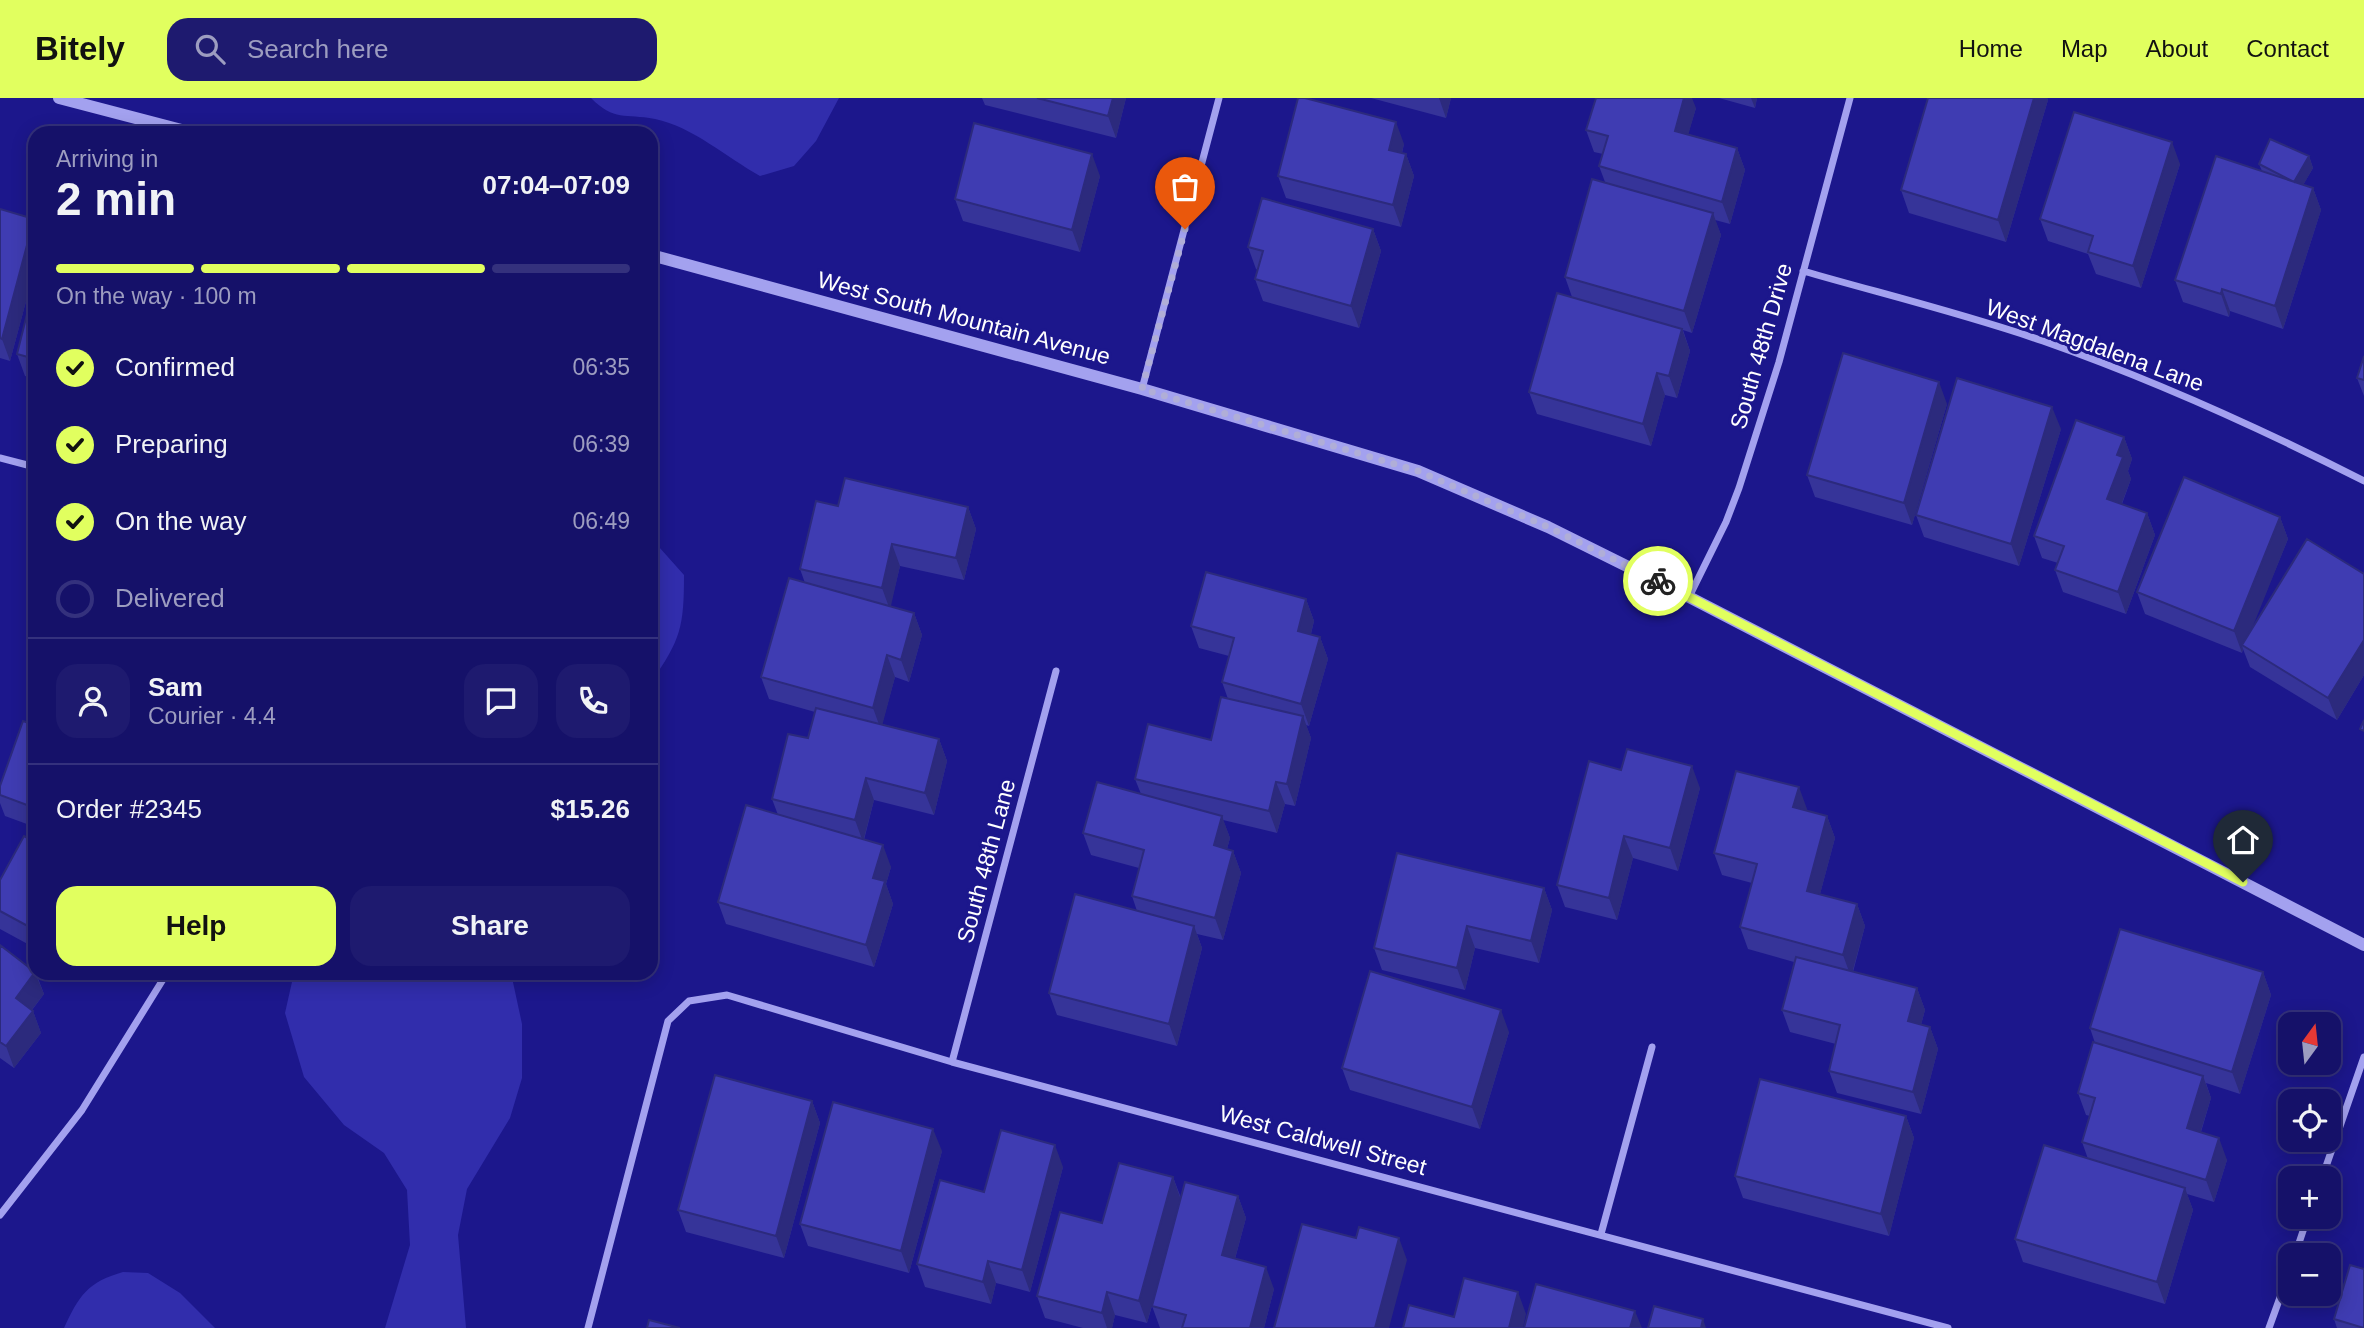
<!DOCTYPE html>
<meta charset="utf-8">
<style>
body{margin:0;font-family:Helvetica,sans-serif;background:#1e1a6f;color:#f1f3f6;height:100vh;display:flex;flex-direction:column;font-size:26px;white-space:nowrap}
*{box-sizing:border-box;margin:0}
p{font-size:23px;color:#9d9dc0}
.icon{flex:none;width:38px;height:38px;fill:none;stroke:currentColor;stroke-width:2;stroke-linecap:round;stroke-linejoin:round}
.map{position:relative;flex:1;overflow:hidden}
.drawer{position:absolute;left:28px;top:28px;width:630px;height:854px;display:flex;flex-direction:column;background:#151169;border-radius:21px;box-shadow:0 4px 18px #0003,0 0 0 2px #34317d}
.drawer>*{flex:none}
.needle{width:46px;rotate:15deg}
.buttons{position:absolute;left:2278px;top:914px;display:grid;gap:14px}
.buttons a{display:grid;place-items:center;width:63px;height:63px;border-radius:14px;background:#151169;box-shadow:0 4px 18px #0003,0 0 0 2px #34317d;font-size:35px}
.pin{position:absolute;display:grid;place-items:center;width:60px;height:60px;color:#fff;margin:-72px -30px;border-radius:50% 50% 50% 0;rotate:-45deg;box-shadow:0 0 7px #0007}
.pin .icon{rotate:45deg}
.courier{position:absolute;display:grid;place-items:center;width:70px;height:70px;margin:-35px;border:5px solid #e1ff5f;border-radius:50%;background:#fff;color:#222;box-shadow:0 2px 9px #0007}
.headline em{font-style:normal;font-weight:600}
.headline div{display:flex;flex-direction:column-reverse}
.headline{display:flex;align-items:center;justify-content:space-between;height:119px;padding:0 28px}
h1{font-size:46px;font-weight:600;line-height:52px}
.bar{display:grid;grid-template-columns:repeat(4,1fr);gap:10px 7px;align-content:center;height:84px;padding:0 28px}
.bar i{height:9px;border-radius:5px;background:#34317d}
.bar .selected{background:#e1ff5f}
.bar p{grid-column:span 4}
.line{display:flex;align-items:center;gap:18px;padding:0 28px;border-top:2px solid #34317d}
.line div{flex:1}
.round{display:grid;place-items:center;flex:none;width:74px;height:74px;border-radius:21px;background:#1e1a6f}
ol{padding:0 28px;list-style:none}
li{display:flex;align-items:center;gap:21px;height:77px}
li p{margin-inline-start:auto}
li .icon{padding:7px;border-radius:50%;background:#e1ff5f;color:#111;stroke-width:4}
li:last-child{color:#9d9dc0}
li i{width:38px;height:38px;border:4px solid #34317d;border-radius:50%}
.cta{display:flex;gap:14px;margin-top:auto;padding:14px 28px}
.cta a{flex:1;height:80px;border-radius:21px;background:#e1ff5f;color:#111;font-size:28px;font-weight:600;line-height:80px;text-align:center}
.cta a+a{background:#1e1a6f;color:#f1f3f6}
header{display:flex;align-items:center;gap:42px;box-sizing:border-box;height:98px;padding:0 35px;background:#e1ff5f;color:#111}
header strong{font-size:33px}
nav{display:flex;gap:38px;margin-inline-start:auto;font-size:24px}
.search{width:490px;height:63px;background:#1e1a6f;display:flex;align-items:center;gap:18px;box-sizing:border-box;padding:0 24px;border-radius:21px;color:#9d9dc0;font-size:26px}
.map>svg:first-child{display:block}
</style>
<header>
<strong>Bitely</strong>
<div class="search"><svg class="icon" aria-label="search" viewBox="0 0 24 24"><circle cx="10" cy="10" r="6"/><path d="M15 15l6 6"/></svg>Search here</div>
<nav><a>Home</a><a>Map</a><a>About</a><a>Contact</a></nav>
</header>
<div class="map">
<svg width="2364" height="1230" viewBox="0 0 2364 1230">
<rect width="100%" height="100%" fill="#1c178c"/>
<path fill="#312dac" d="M591,0H839L816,43L794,68L760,78C726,59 693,29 655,21C624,15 615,24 591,0Z
M651,440L684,477C684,528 681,542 651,584Z
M294,875H511L522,926V980L510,1020L467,1091L458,1137L466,1230H385L410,1147L407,1092L384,1055L344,1027L304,979L285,915Z
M123,1174L148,1175L180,1195L215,1230H64C79,1197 88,1184 123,1174Z"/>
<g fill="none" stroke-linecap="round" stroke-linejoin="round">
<path stroke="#a3a1ef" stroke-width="7" d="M1803,173C1883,196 1965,216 2043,243C2154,282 2260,330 2364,383
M1142,291L1219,0
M0,360L35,369
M1689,499L1726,424L1739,390L1779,264L1850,0
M952,964L1056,573
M2322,1080L2364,959
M0,1117L82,1012L167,875
M1601,1136L1652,949
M2295,1157L2308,1118
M588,1230L668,923L689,903L727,897L952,964L1948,1230
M2269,1230L2291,1169"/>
<path stroke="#a3a1ef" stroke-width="12" d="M59,0L193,35
M651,157L1142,291L1418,373L1548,429L1689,499L2364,847"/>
</g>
<path fill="#363499" d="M982,0H1126L1116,40L985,7Z
M1371,0H1451L1446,20Z
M1719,0H1757L1755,10Z
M1928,0H2047L2048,2L2006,144L1909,115L1901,92Z
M1696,10L1688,36L1737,50L1745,72L1730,126L1715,122L1721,137L1692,235L1683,232L1690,253L1677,300L1665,297L1651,348L1537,316L1529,294L1572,199L1565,179L1605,84L1599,68L1603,56L1594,54L1586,32Z
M1404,46L1402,55L1406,56L1414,78L1401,129L1286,100L1278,78Z
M2309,58L2313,70L2303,87L2313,90L2321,112L2283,231L2230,213L2229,219L2183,204L2175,182L2262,73L2259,66Z
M2180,66L2141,190L2096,176L2088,156L2048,143L2040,121Z
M1100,78L1080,154L963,123L955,101Z
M0,111L34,121L35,122V170L10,263L0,260Z
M1373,131L1381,153L1359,230L1263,203L1255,181L1258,172L1256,171L1248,149Z
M35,184V281L25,278L17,256Z
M2364,258V298L2357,280Z
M1947,306L1912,427L1815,399L1807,377Z
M2061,331L2019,468L1924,439L1916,417Z
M2124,339L2132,361L2128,373L2131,381L2122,406L2147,415L2155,437L2126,516L2063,494L2055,472L2058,465L2042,460L2034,438Z
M838,408L968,409L976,431L964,482L900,468L890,509L914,515L922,537L909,584L895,579L882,626L939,641L947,663L934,717L874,702L864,742L891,769L886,786L893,806L874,869L726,826L718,804L778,717L772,701L808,640L815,614L769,601L761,579L805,485L800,471Z
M2280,419L2288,441L2251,531L2364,476V577L2337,622L2250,569L2243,551L2242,555L2145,516L2137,494Z
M1306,501L1314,523L1311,536L1320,539L1328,561L1309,628L1306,627L1311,640L1295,708L1285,706L1277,735L1223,722L1230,740L1227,751L1233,753L1241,775L1223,842L1197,836L1202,850L1177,948L1057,917L1049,895L1137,813L1132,798L1139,770L1091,757L1083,735L1141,696L1135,681L1211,642L1228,601L1222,584L1229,558L1199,550L1191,528Z
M35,627V729L5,718L0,705V688Z
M1621,672L1700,690L1678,773L1633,760L1617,822L1565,809L1557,787Z
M1807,711L1806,713L1827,718L1835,740L1820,796L1857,806L1865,828L1853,874L1917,890L1925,912L1921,927L1930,929L1938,951L1921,1016L1837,995L1829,973L1836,946L1790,934L1782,912L1794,864L1748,851L1740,829L1752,785L1722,777L1714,755Z
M35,744V850L0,831V782Z
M1544,790L1552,812L1539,865L1475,850L1465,892L1382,872L1374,850Z
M0,847L36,875L44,896L32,912L33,913L41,935L14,970L0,960Z
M2263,874L2271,897L2240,996L2206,985L2211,1000L2201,1034L2227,1062L2214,1104L2187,1096L2193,1112L2165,1206L2023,1164L2015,1141L2088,1061L2082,1044L2090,1018L2086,1017L2078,995L2095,945L2090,930Z
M1509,934L1480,1031L1350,992L1342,970Z
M812,1003L820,1025L784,1160L686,1134L678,1112Z
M1906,1018L1914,1040L1889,1138L1743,1100L1735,1078Z
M942,1053L909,1175L808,1148L800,1126Z
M1063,1069L1030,1194L996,1185L991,1206L925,1189L917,1166L984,1094Z
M1173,1079L1181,1100L1238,1098L1246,1120L1235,1161L1274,1191L1264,1230H1160L1152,1208L1147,1225L1115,1217L1112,1230H1083L1045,1220L1037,1198L1102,1125Z
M2334,1221L2364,1230H2337Z"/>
<path fill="#2c2a7d" d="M1113,0H1126L1116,40L1108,18Z
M1439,0H1451L1446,20Z
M1684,0H1692L1696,10L1683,55L1675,33Z
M1751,0H1757L1755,10Z
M2034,0H2047L2048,2L2006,144L1998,122Z
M1396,24L1404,46L1397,74L1389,52Z
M2172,44L2180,66L2141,190L2133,168Z
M1737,50L1745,72L1730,126L1722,104Z
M1092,56L1100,78L1080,154L1072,132Z
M1406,56L1414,78L1401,129L1393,107Z
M2309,58L2313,70L2298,96L2294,84Z
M2313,90L2321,112L2283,231L2275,208Z
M1713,115L1721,137L1692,235L1684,213Z
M34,121L35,170L10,263L2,241Z
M1373,131L1381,153L1359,230L1351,208Z
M2222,191L2230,213L2229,219L2221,196Z
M1682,231L1690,253L1677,300L1669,278Z
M1657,275L1665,297L1651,348L1643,326Z
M1939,284L1947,306L1912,427L1904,405Z
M2052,309L2061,331L2019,468L2011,446Z
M2124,339L2132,361L2128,373L2131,381L2115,423L2107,401L2117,357Z
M968,409L976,431L964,482L956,460Z
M2147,415L2155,437L2126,516L2118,494Z
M2280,419L2288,441L2245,548L2242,547L2243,551L2242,555L2234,533Z
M892,446L900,468L890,512L882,490Z
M1306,501L1314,523L1306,555L1298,533Z
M914,515L922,537L909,584L901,562Z
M1320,539L1328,561L1309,628L1301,606Z
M2364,542V577L2337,622L2328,600Z
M887,557L895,579L881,632L873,610Z
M1303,618L1311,640L1295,708L1287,686Z
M939,641L947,663L934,717L925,695Z
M1692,668L1700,690L1678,773L1670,750Z
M866,680L874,702L863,744L855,722Z
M1276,684L1285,706L1277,735L1269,713Z
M1799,689L1807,711L1801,731L1793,709Z
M1222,718L1230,740L1222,769L1214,747Z
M1827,718L1835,740L1815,815L1807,793Z
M1624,738L1633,760L1617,822L1609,800Z
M883,747L891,769L886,786L893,806L874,869L866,847L873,780Z
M1233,753L1241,775L1223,842L1215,820Z
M1544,790L1552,812L1539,865L1531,843Z
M1857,806L1865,828L1851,879L1843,857Z
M1194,828L1202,850L1177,948L1169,926Z
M1467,828L1475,850L1465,892L1457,870Z
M2263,874L2271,897L2240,996L2232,974Z
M35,875L44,896L24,922L16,900Z
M1917,890L1925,912L1916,945L1908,923Z
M1501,912L1509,934L1480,1031L1472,1009Z
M33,913L41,935L14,970L6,948Z
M1930,929L1938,951L1921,1016L1913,994Z
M2203,978L2211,1000L2195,1052L2187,1030Z
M812,1003L820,1025L784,1160L776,1138Z
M1906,1018L1914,1040L1889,1138L1881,1116Z
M933,1031L942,1053L909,1175L901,1153Z
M2219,1040L2227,1062L2214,1104L2206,1082Z
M1055,1047L1063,1069L1030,1194L1022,1172Z
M1173,1079L1181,1102L1147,1225L1139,1203Z
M2185,1090L2193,1112L2165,1206L2157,1184Z
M1238,1098L1246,1120L1230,1179L1222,1157Z
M1399,1140L1407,1162L1389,1230H1375Z
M988,1163L996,1185L991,1206L983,1184Z
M1266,1169L1274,1191L1264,1230H1250Z
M1107,1194L1115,1217L1112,1230H1107L1102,1215Z
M1518,1194L1526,1216L1523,1230H1509Z
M1635,1213L1642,1230H1630Z
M1703,1221L1706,1230H1701Z"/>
<path fill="#3f3cb2" stroke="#2c2a7d" stroke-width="2" d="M1037,0H1113L1108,18Z
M1298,0H1305L1396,24L1389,52L1406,56L1393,107L1278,78Z
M1596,0H1684L1675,33L1737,50L1722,104L1599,68L1608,38L1586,32Z
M1928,0H2034L1998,122L1901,92Z
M2074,14L2172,44L2133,168L2088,154L2093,138L2040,121Z
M974,25L1092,56L1072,132L955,101Z
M2270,41L2309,58L2294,84L2259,66Z
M2216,58L2313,90L2275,208L2222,191L2221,196L2175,182Z
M1592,81L1713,115L1684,213L1565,179Z
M1262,100L1373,131L1351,208L1255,181L1263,153L1248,149Z
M0,111L34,121L2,241L0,240Z
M35,184V261L17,256Z
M1557,195L1682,231L1669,278L1657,275L1643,326L1529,294Z
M1843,255L1939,284L1904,405L1807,377Z
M2364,258V282L2357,280Z
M1957,280L2052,309L2011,446L1916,417Z
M2076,322L2124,339L2117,357L2123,359L2107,401L2147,415L2118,494L2055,472L2064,448L2034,438Z
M2184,379L2280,419L2234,533L2137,494Z
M845,380L968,409L956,460L892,446L882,490L800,471L816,403L838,408Z
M2307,441L2364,476V542L2328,600L2242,547Z
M1206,474L1306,501L1298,533L1320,539L1301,606L1222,584L1234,540L1191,528Z
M789,480L914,515L901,562L887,557L873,610L761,579Z
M35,589V603L31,602Z
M1221,599L1303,618L1287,686L1276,684L1269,713L1135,681L1148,626L1211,642Z
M816,610L939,641L925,695L866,680L855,722L772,701L788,636L808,640Z
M2364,622V633L2360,631Z
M23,623L35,627V710L0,697V688Z
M1627,651L1692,668L1670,750L1624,738L1609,800L1557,787L1589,663L1621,672Z
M1736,673L1799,689L1793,709L1827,718L1807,793L1857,806L1843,857L1740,829L1757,766L1714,755Z
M1097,684L1222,718L1214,747L1233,753L1215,820L1132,798L1144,752L1083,735Z
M746,707L883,747L873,780L885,783L866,847L718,804Z
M24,738L35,744V832L0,813V782Z
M1397,755L1544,790L1531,843L1467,828L1457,870L1374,850Z
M1075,796L1194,828L1169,926L1049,895Z
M2120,831L2263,874L2232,974L2090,930Z
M0,847L35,874L16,900L33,913L6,948L0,944Z
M1796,859L1917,890L1908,923L1930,929L1913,994L1829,973L1840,927L1782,912Z
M1370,873L1501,912L1472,1009L1342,970Z
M2093,944L2203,978L2187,1030L2219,1040L2206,1082L2082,1044L2095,1000L2078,995Z
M715,977L812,1003L776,1138L678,1112Z
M1760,981L1906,1018L1881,1116L1735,1078Z
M833,1004L933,1031L901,1153L800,1126Z
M1001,1032L1055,1047L1022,1172L988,1163L983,1184L917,1166L940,1082L984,1094Z
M2044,1047L2185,1090L2157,1184L2015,1141Z
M1119,1065L1173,1079L1139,1203L1107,1194L1102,1215L1037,1198L1060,1114L1102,1125Z
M1185,1084L1238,1098L1222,1157L1266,1169L1250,1230H1182L1186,1217L1152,1208Z
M1302,1126L1356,1140L1359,1129L1399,1140L1375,1230H1274Z
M2350,1167L2364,1171V1230L2334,1221Z
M1464,1180L1518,1194L1509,1230H1403L1409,1207L1454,1219Z
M1536,1186L1635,1213L1630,1230H1524Z
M1654,1208L1703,1221L1701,1230H1648Z
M649,1222L680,1230H647Z"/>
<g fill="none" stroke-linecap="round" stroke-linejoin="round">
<path stroke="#b0aed7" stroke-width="7" stroke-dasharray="0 12.6" d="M1185,131L1142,291L1418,373L1548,429L1658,483"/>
<path stroke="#e1ff5f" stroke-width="9" d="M1658,483L2243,784"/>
</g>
<g text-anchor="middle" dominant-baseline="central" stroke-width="6" stroke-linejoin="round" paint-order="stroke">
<g font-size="23" fill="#fff" stroke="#1c178c">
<text transform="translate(964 220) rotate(15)">West South Mountain Avenue</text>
<text transform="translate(2095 247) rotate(20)">West Magdalena Lane</text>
<text transform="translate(1761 248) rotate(-74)">South 48th Drive</text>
<text transform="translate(986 763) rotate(-75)">South 48th Lane</text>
<text transform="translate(1323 1042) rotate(15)">West Caldwell Street</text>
</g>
</g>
</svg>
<div class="buttons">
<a><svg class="needle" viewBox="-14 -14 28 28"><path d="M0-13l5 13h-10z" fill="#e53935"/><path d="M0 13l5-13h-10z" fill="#9d9dc0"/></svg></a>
<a><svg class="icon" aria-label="locate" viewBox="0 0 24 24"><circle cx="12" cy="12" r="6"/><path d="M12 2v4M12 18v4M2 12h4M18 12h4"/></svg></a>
<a>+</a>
<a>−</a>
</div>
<div class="pin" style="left:1185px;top:131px;background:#ea580c"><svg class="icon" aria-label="bag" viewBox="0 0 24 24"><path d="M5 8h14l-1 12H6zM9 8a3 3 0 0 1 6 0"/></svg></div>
<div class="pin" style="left:2243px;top:784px;background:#1f2937"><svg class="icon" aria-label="home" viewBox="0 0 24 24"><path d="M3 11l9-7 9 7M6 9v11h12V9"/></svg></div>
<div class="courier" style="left:1658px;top:483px"><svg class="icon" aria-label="bike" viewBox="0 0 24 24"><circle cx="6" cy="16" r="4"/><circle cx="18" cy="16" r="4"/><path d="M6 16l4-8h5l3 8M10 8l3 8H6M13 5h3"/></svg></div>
<section class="drawer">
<div class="headline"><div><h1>2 min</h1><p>Arriving in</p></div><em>07:04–07:09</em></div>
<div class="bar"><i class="selected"></i><i class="selected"></i><i class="selected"></i><i></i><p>On the way · 100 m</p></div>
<ol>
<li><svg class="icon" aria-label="check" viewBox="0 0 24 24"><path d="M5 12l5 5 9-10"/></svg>Confirmed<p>06:35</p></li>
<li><svg class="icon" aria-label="check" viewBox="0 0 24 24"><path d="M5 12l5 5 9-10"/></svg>Preparing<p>06:39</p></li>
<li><svg class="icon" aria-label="check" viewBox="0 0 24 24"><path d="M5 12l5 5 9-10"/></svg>On the way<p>06:49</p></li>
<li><i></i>Delivered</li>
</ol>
<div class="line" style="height:126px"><a class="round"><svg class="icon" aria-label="person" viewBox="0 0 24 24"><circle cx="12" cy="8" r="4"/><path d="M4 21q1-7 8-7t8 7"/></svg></a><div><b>Sam</b><p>Courier · 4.4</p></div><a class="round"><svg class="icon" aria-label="chat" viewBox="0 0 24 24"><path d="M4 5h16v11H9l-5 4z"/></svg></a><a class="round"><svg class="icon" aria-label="phone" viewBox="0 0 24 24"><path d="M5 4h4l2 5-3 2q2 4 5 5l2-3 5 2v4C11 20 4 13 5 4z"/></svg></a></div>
<div class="line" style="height:91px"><div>Order #2345</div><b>$15.26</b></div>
<div class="cta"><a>Help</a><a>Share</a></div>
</section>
</div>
